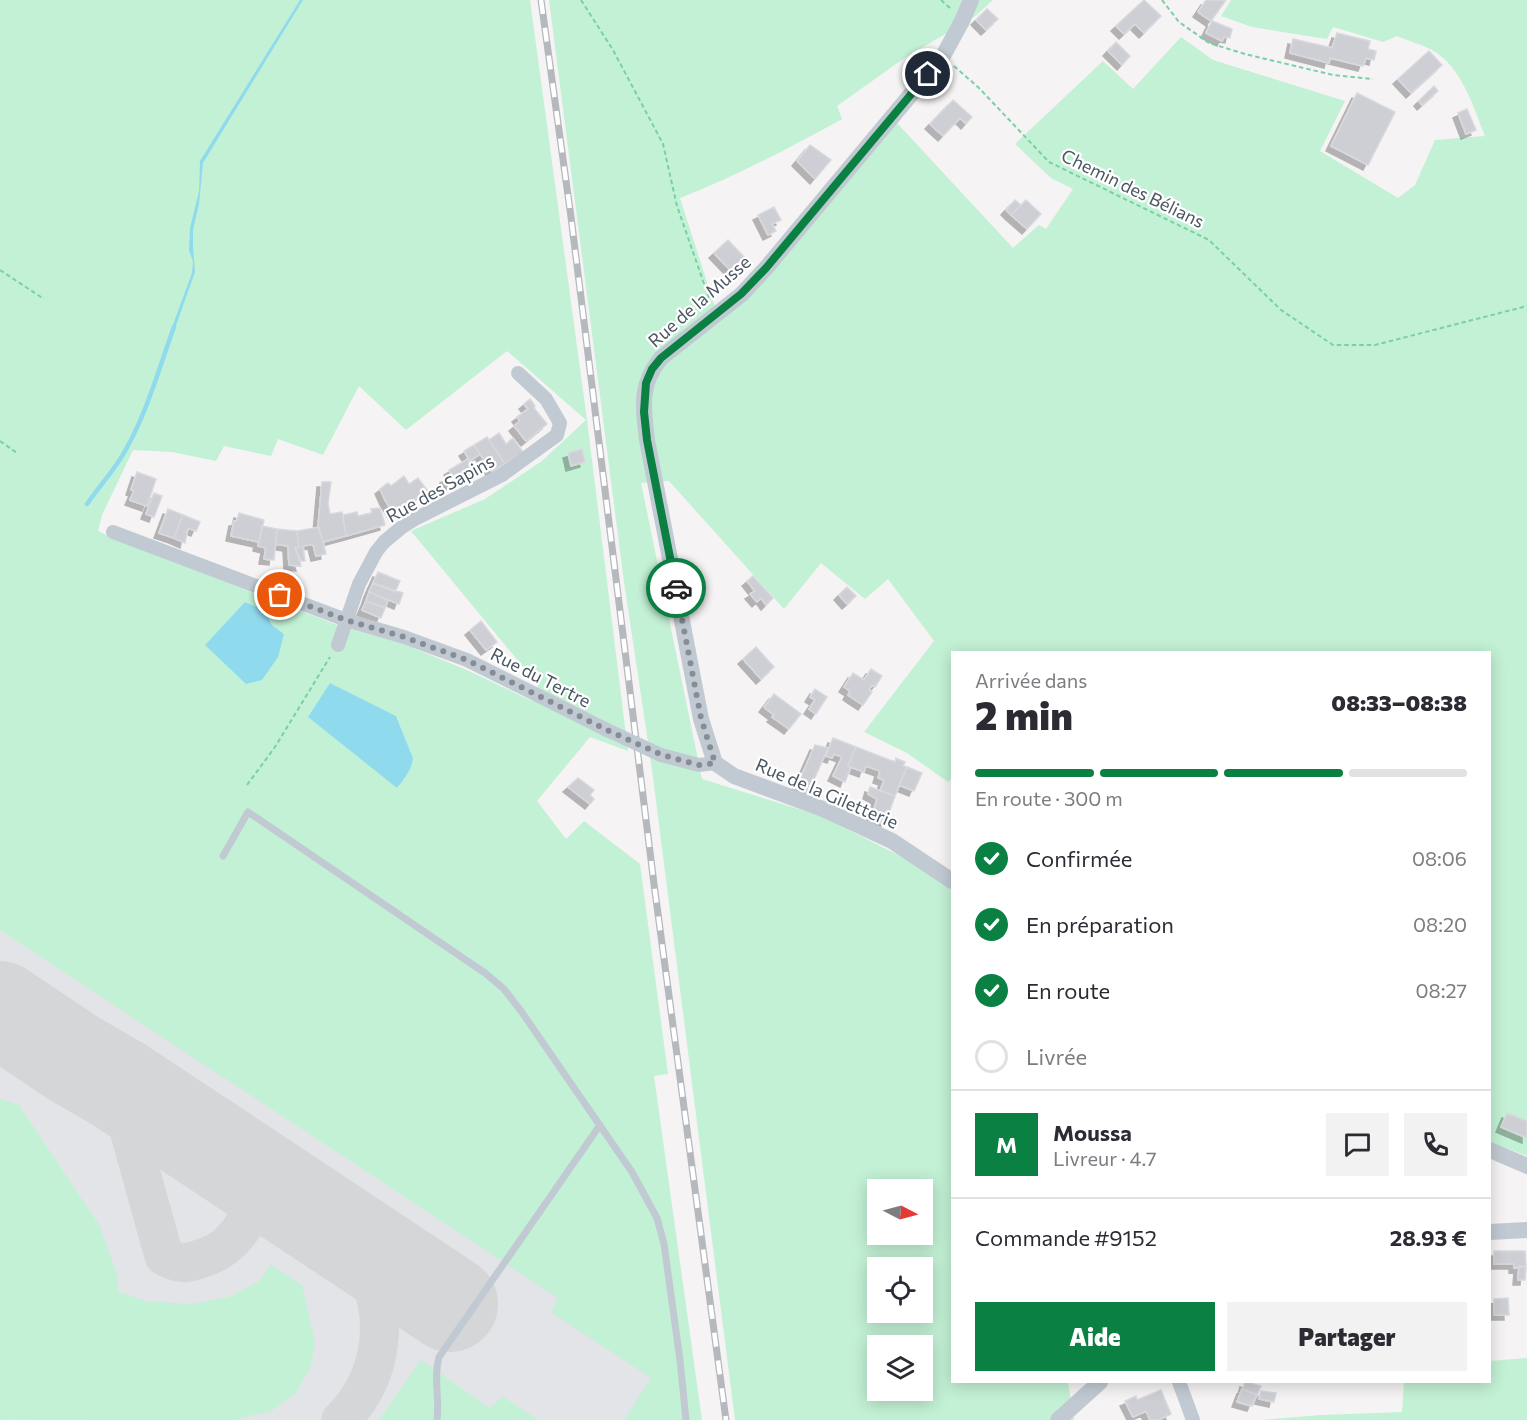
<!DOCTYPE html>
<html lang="fr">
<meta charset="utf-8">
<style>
body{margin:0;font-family:Commissioner,sans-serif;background:#f2f2f3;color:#2b2b33;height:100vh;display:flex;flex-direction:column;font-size:22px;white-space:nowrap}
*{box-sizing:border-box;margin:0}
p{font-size:20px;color:#7c7c81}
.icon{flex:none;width:33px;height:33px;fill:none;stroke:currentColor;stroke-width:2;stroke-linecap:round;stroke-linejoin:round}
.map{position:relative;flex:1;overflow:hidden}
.panel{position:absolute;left:951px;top:651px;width:540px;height:732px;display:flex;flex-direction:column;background:#fff;border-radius:0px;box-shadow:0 3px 15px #0003}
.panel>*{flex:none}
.needle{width:39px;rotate:96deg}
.tools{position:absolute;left:867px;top:1179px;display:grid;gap:12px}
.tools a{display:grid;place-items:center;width:66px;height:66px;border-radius:0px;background:#fff;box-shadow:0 3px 15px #0003;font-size:30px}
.pin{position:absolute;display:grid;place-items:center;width:51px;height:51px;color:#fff;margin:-26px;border:3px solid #fff;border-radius:50%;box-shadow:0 2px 6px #0007}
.courier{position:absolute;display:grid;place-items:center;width:60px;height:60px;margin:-30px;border:4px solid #0b8043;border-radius:50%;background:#fff;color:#222;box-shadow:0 2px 8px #0007}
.head em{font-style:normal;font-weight:800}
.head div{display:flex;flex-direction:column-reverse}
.head{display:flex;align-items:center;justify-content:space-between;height:102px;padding:0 24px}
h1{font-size:39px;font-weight:800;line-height:45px}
.bar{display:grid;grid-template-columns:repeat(4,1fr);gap:9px 6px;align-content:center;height:72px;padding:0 24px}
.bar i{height:8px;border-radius:4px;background:#e1e1e2}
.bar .current{background:#0b8043}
.bar p{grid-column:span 4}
.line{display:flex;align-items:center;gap:15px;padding:0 24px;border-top:2px solid #e1e1e2}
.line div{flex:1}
.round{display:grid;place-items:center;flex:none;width:63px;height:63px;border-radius:0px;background:#f2f2f3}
ol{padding:0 24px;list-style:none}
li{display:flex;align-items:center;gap:18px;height:66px}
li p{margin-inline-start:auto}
li .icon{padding:6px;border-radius:50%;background:#0b8043;color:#fff;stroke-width:4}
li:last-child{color:#7c7c81}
li i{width:33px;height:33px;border:3px solid #e1e1e2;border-radius:50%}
.button{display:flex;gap:12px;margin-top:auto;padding:12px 24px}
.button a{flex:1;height:69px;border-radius:0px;background:#0b8043;color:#fff;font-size:24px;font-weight:800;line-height:69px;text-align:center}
.button a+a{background:#f2f2f3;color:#2b2b33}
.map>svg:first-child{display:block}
</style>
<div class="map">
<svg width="1527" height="1420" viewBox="0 0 1527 1420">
<defs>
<filter id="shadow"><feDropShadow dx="-5" dy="5" stdDeviation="0" flood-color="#0004"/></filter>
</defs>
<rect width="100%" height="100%" fill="#f5f3f3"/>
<path fill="#e2e4e7" d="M0,0L85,506L98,531L114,539L702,1420H0Z"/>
<path fill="#c3f1d5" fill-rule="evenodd" d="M0,0H530L587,420L628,751L590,737L537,801L566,839L584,821L640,864L668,1074L654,1076L702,1420H624L651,1378L551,1312L558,1298L0,930ZM507,351L586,420L542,461L485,499L411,531L538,685L532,701L469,671L404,644L340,626L114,539L98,531L102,515L133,450L172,452L216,461L224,446L271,456L278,439L323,455L359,386L406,430ZM265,611L272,625L284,634L206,644L229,621ZM330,683L396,716L413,758C412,770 404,778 397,788Z
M549,0H993L974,17L903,59L837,106L842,119C789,148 737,176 680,198L715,307L723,319L897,123L1013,248L1039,225L1046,229L1073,189L1051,178L1015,144L1103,61L1133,89L1181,37L1213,60L1345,101L1320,151L1398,198L1415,185L1435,140L1485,136C1473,106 1462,67 1432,50C1421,44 1408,41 1397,36L1383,42L1333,27L1327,39L1252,27L1221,16L1231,0H1527V1156L1490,1142V652H952V778L948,782L907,753L864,732L934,641L888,579L865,599L821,563L784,609L669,481L641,483L702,779L821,816L902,857L952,890V1382H1068L1074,1420H735L651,762L624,582ZM878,1190H922V1234H878ZM878,1268H922V1312H878ZM878,1346H922V1390H878Z
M0,1099L19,1105L100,1226L118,1277V1292L147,1301L190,1304L229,1297L258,1282L271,1265L302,1285L315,1343L310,1368L296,1393L271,1411L232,1420L0,1419Z
M1527,1358V1420H1260L1321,1415L1402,1412L1404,1382H1490V1361Z
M421,1360L490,1408L502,1396L538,1420H379Z"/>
<path fill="#90daee" d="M300,0H303L203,163L199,204L193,230V248L195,272L174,331L171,330L192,273L193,262L189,250L190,228L199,191L200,161Z
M245,602L265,611L272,625L284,634L278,657L262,680L246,684L205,645Z
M330,683L396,716L413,758C412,770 404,779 397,788L308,717Z"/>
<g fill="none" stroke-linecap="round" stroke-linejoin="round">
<path stroke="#90daee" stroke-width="4.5" d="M87,504C99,486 115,470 125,451C147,413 159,368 174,327"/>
<path stroke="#d5d6d8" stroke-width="39" d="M73,1058C95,1073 111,1090 124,1112L164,1256C180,1265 186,1264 203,1258C219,1253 229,1245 239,1232C288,1169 230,1089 154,1108
M316,1216C333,1230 350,1243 361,1262C392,1314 383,1378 341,1420"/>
<path stroke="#d5d6d8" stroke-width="96" d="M0,1009L73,1058L118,1084L450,1304"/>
</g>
<path fill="#cdcfd5" stroke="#d7d9de" stroke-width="1.5" filter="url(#shadow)" d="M1144,0L1161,16L1144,33L1135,24L1124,34L1116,26Z
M1206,0H1226L1211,21L1198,12Z
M987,9L998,19L986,30L976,20Z
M1212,21L1232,29L1230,38L1224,37L1222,41L1206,33Z
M1337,33L1370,41L1368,49L1376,51L1374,60L1366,58L1363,66L1330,58L1329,63L1290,53L1293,39L1332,48Z
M1116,42L1130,56L1122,65L1108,51Z
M1429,51L1442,65L1411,93L1398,79Z
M1434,86L1438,91L1422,105L1419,101Z
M1357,93L1395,112L1368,165L1331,146Z
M953,100L972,117L966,124L960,118L943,136L930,124Z
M1467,109L1476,130L1466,134L1458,113Z
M810,145L831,160L815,179L797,161Z
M1015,200L1021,205L1011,215L1006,210Z
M1026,200L1041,214L1027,229L1011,215Z
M774,207L781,220L772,224L776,231L768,235L758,215Z
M728,240L747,260L733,273L714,253Z
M530,399L535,406L534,408L547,424L526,441L514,426L520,421L517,417L528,409L524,404Z
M499,433L506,444L513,438L523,452L505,464L489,440Z
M487,437L505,464L492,472L474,445Z
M474,445L480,454L470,461L464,451Z
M582,449L585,462L571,466L568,453Z
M468,459L473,466L470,468L473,474L449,486L445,478L452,475L449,470Z
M137,472L156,479L147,506L130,500L134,491L131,490Z
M404,476L409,484L418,478L427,490L394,515L385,500L380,489L388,483L391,486Z
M322,482H331L328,503L330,514L342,512L346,536L323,542L318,527Z
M154,493L162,496L154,517L146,514Z
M380,508L385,525L346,536L343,515L357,512L358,516L372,513L371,509Z
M168,509L183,515L174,538L159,533Z
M239,513L264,520L259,542L231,536L234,521H237Z
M183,515L200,522L196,531L188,528L185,543L174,538Z
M262,526L277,529L274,560L264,559L266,548L258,546Z
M319,527L326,554L316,556L313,544L303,546L305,561H301L295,547H299L297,531Z
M277,529L297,531L299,547H295L301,566L289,565L288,546L276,544Z
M378,572L400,581L395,592L373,583Z
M753,576L773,598L766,605L761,598L757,602L750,594L755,591L747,581Z
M373,583L403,593L399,604L369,592Z
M847,587L856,596L847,604L839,595Z
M369,592L388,600L385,608L366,601Z
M366,601L385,608L381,618L362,610Z
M481,621L497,642L486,650L470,630Z
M756,647L774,667L761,679L743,659Z
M871,669L882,676L875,687L872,685L869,690L872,692L863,705L848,695L850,691L844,687L853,673L864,680Z
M815,689L827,697L816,714L809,709L815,700L810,697Z
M774,694L801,714L789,729L772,717L774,715L764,707Z
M833,738L856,747L848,766L851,767L845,782L833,776L842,757L834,754L832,758L826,756Z
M815,745L828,748L808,793L796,788Z
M856,747L895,762L896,758L905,762L903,766L907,767L895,796L880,791L884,780L878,778L880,771L866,766L864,772L848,766Z
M907,767L922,773L914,791L899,785Z
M578,778L594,790L590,795L594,799L590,804L568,787Z
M870,787L895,796L885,824L871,819L877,799L868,794Z
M1507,1113L1527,1121V1138L1501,1127Z
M1494,1251H1525L1526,1266L1514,1268V1264H1494Z
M1519,1266H1526L1525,1280H1518Z
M1508,1298L1509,1315H1494V1299Z
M1245,1382L1261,1386L1257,1395L1243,1389Z
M1242,1389L1257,1395L1252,1406L1237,1402Z
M1161,1390L1171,1414L1158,1420H1150L1146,1411L1133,1417L1125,1401L1136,1396L1137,1400Z
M1261,1391L1276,1393L1274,1402L1259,1399Z"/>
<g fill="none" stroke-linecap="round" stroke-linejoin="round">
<path stroke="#7ad0a6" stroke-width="2" stroke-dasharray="4.5 3" stroke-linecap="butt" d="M581,0L613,50L663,144L677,206L710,301
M941,0L950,8
M1162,0L1179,22L1209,43L1245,54L1333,75L1373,79
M954,66L979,88L1049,162L1209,240L1281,310L1333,345H1375L1527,306
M0,270L44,299
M0,441L17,453
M247,785L275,747L330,657"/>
<path stroke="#c1cad2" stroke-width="7" d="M223,856L248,812L485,973L504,989L521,1011L632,1172L657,1218L664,1244L680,1360L686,1420
M437,1420C440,1399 433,1378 439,1357L600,1125"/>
<path stroke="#c1cad2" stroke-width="14" d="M113,532L346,620L404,637L467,660L607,730
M338,645L359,584L376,552L384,542L402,527L413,520L502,475L557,435L560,423L546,399L518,373
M661,755L699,765L715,763
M1179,1382L1193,1420"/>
<path stroke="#c1cad2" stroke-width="16" d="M952,881L892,841L823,809L734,776L715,763L701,719L647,440C643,407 639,385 661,358L742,294L766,268L943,56L962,21L971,0
M1490,1150L1527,1166
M1490,1232L1527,1230
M1058,1420L1100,1382"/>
<g stroke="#b5b8bd" stroke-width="7">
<path id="rail" d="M541,0L571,217L654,884L726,1420"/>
</g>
<use href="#rail" stroke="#fff" stroke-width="4.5" stroke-dasharray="14" stroke-linecap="butt"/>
<path stroke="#c1cad2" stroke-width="14" d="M607,730L661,755"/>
</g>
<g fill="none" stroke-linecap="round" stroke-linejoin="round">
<path stroke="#868d94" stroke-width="6" stroke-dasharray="0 10.8" d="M280,595L346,620L404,637L467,660L607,730L662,755L699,765L715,763L701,718L676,588"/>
<path stroke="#0b8043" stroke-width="8" d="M676,588L647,440L644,412L646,383L652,369L661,358L741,294L766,268L928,74"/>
</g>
<g text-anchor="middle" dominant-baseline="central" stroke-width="4.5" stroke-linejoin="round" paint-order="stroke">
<g font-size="18" fill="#4a5661" stroke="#fff">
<text transform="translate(1133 188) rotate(26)">Chemin des Bélians</text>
<text transform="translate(699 301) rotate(-41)">Rue de la Musse</text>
<text transform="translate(440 488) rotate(-29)">Rue des Sapins</text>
<text transform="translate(541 677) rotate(27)">Rue du Tertre</text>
<text transform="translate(827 793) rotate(23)">Rue de la Giletterie</text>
</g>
</g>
</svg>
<div class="tools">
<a><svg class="needle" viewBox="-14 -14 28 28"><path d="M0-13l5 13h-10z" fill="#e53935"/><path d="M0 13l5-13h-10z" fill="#7c7c81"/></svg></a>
<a><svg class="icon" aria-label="locate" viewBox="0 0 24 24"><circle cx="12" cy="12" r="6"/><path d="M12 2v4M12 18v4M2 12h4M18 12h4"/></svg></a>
<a><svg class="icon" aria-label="layers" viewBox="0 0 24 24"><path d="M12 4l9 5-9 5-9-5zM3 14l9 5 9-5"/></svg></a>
</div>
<div class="pin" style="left:280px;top:595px;background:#ea580c"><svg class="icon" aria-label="bag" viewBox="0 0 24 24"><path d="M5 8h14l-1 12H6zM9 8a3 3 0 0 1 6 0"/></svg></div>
<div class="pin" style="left:928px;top:74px;background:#1f2937"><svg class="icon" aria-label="home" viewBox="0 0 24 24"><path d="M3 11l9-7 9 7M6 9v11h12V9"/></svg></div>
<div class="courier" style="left:676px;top:588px"><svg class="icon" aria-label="car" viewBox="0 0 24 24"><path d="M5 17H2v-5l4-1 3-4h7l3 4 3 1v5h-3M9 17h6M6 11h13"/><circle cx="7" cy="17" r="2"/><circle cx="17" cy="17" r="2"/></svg></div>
<section class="panel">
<div class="head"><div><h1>2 min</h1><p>Arrivée dans</p></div><em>08:33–08:38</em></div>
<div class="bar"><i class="current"></i><i class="current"></i><i class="current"></i><i></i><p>En route · 300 m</p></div>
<ol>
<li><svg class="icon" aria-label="check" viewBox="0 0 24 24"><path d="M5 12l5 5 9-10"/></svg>Confirmée<p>08:06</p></li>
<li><svg class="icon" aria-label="check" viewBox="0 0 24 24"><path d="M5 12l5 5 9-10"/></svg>En préparation<p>08:20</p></li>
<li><svg class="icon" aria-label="check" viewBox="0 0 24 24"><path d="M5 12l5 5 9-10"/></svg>En route<p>08:27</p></li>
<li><i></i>Livrée</li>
</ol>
<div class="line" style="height:108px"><b class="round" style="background:#0b8043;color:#fff">M</b><div><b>Moussa</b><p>Livreur · 4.7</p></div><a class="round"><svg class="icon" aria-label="chat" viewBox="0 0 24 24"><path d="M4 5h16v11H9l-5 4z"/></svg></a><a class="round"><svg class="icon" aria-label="phone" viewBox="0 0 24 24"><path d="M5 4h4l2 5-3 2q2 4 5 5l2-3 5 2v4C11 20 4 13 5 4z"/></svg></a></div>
<div class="line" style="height:78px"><div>Commande #9152</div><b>28.93 €</b></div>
<div class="button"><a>Aide</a><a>Partager</a></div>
</section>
</div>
